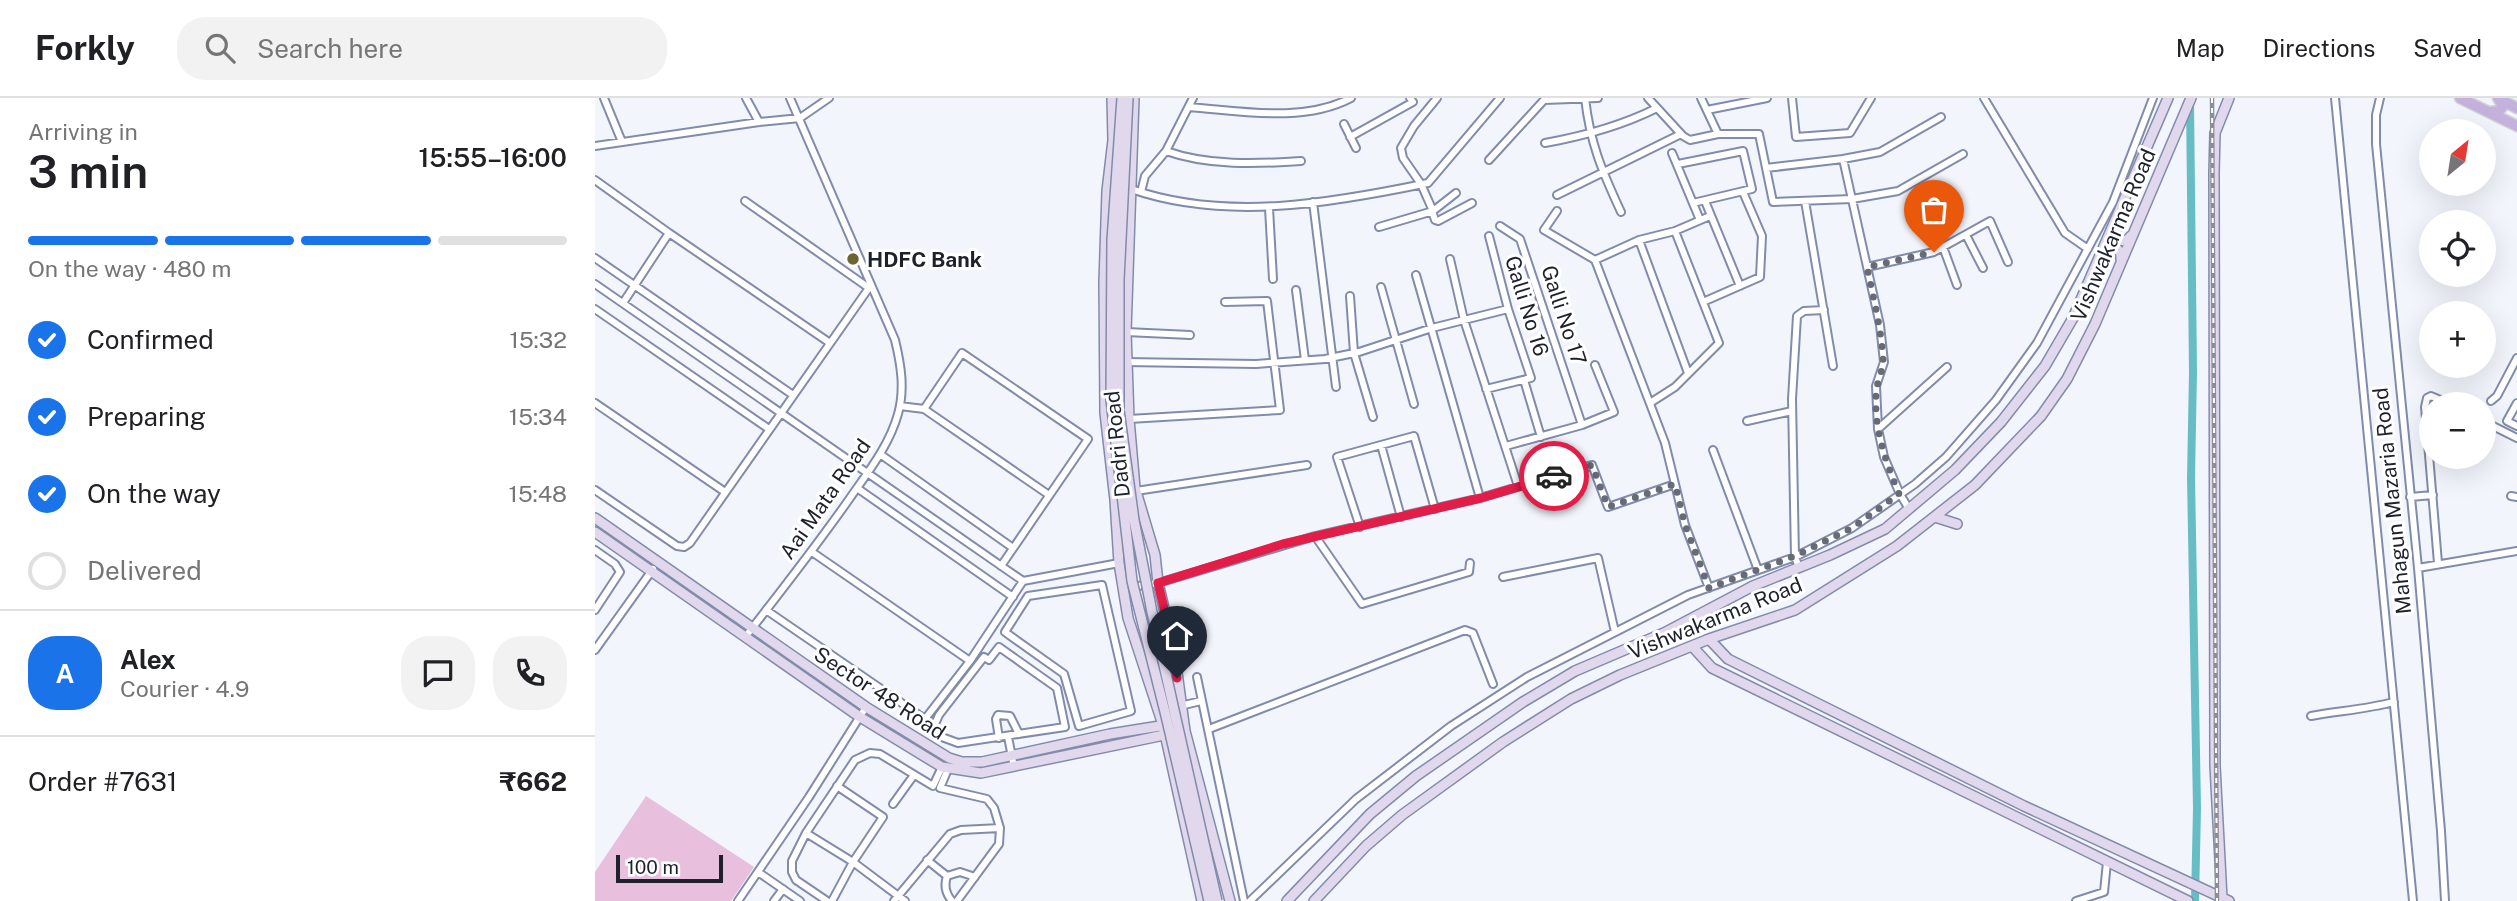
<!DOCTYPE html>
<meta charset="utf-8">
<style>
body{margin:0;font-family:"Public Sans",sans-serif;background:#f2f2f2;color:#202124;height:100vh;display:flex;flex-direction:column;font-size:26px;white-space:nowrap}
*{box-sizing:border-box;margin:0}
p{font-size:23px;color:#757577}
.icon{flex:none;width:38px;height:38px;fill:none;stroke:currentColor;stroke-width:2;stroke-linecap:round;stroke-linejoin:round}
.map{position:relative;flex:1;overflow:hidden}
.sheet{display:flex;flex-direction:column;background:#fff;width:595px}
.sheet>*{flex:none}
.needle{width:46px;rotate:30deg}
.tools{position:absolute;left:1824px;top:21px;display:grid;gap:14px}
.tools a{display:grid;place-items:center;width:77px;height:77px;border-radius:50%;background:#fff;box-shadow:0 7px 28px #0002;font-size:35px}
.scale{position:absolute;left:21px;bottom:18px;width:107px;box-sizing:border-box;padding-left:7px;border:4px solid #1c212c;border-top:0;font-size:19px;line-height:24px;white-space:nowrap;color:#1c212c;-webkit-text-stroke:5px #fff;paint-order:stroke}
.pin{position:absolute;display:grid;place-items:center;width:60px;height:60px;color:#fff;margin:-72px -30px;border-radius:50% 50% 50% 0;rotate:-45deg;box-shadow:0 0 7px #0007}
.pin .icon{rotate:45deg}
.courier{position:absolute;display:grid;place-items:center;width:70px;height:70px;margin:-35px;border:5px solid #e11d48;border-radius:50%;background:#fff;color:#222;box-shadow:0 2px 9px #0007}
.headline em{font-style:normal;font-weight:600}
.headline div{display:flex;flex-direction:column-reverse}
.headline{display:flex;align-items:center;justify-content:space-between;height:119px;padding:0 28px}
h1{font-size:46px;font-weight:600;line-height:52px}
.bar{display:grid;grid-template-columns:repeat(4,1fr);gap:10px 7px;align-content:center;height:84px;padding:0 28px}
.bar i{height:9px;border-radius:5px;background:#e0e0e0}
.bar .current{background:#1a73e8}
.bar p{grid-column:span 4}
.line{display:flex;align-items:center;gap:18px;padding:0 28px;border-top:2px solid #e0e0e0}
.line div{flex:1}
.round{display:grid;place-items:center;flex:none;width:74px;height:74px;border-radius:28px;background:#f2f2f2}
ol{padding:0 28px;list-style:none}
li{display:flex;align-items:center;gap:21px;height:77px}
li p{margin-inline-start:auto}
li .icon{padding:7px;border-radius:50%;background:#1a73e8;color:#fff;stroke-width:4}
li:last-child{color:#757577}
li i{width:38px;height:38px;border:4px solid #e0e0e0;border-radius:50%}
header{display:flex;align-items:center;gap:42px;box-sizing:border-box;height:98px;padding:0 35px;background:#fff;border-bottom:2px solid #e0e0e0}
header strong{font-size:33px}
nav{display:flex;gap:38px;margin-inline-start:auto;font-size:24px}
.search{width:490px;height:63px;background:#f2f2f2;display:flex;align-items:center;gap:18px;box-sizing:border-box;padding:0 24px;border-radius:28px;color:#757577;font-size:26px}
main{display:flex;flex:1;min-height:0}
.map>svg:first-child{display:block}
</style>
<header>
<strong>Forkly</strong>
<div class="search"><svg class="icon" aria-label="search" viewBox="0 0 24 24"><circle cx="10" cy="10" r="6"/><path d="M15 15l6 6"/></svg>Search here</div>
<nav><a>Map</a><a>Directions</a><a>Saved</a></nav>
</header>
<main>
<section class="sheet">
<div class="headline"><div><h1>3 min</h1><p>Arriving in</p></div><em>15:55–16:00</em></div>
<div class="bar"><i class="current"></i><i class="current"></i><i class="current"></i><i></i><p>On the way · 480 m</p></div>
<ol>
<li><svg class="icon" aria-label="check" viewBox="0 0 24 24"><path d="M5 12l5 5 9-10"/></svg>Confirmed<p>15:32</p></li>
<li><svg class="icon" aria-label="check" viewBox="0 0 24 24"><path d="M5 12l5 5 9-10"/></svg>Preparing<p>15:34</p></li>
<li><svg class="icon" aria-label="check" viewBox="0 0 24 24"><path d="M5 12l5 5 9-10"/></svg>On the way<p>15:48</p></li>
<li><i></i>Delivered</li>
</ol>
<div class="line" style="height:126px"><b class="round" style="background:#1a73e8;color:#fff">A</b><div><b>Alex</b><p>Courier · 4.9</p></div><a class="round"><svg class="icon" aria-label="chat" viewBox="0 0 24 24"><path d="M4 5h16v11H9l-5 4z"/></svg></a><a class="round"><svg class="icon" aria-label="phone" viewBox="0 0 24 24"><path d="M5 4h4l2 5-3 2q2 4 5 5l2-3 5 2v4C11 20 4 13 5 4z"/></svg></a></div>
<div class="line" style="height:91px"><div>Order #7631</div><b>₹662</b></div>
</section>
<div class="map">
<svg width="1922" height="803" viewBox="0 0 1922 803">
<rect width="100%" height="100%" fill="#f3f5fc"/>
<path fill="#e8bfdc" d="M51,698L159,769L136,803H0V774Z"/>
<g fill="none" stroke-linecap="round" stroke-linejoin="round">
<path stroke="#67bdc4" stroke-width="8" d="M1595,3L1598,274L1596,380L1602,710L1600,803"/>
<g stroke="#818caa" stroke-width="10">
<path id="street" d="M9,0L27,44
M151,0L164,24
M990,0C995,45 1007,73 1026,114
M1053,0L1088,38L1095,42L1123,36
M1106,0L1123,36H1164L1178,104L1257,101L1303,93L1368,56
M1197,0L1201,39L1255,35L1276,0
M1389,0L1470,135L1493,151
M1740,0L1818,803
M1785,0L1781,17V46L1823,470L1846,733L1850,803
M594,9C647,13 708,25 756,0
M1112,12L1172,0
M749,26L761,50
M755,39L818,4L815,0
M950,45C989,38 1026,28 1062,10
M0,48L164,24L205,20L234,0
M571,53C613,68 662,66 706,63
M1077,55L1105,122
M1248,61L1285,227L1289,264L1281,288L1283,331L1289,359L1305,396L1314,411
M894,62L949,2L1003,0
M1083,66L1148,53L1157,91L1098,105
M1171,70L1248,61L1285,54L1346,19
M0,82L74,135L235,245
M536,91C631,124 737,105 833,85L905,0
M546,94L550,78L571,53L598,0
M962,97L1086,36
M150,103L274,190
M1110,103L1145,188
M1210,103L1238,268
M718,104L741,289
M674,110L678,181
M837,113L840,122L843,123L877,105
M838,113L826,86L808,60L806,50L819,28L842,0
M962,113L949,132L1000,162L1070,345L1090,427L1114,490
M905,128L925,141L987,327
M784,129L838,113L861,95
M1371,137L1388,170
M1044,142L1093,275
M1348,149L1362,187
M0,160L198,297
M855,161L869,222L923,388
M1000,162L1044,142L1080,133L1115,118
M1272,169L1339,154L1395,123L1413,164
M821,177L885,400
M0,186L428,483L524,465
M786,189L819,306
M701,192L710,262
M755,198L759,255L778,319
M1108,204L1165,179L1167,138L1148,94
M28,205L74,135
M0,211L174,331
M531,234L595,237
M530,264L661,266L730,261L764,254L837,230L913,211
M929,282L946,339
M891,291L936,280L913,211L894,138
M1896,303L1902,298L1922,260
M0,305L130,394
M1055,305L1080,289L1124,245L1080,133
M1922,305L1912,323L1922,328
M305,308L329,311L454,397
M329,311L367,255L493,341L406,468
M534,321L685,312L672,203L630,204
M1152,323L1197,313
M1888,323L1922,340
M1283,331L1352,269
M786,347L806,419
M911,348L987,327L1019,314L1000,267
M1118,352L1163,472
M285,356L418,450
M262,390L418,499
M0,392L82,448L89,449L95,445L276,187
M541,393L712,367
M1916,398L1922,399
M1815,399L1838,397
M765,429L742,359L819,338L840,411
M720,438L767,506L874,474L875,465
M0,452L20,466L25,474L0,512
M217,454L375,563
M1843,465L1830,309L1832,300L1836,298L1855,306
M1204,469L1200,459L1197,301L1202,218L1209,213L1229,212
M1823,470L1922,453
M908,479L1003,460L1020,534
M507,487L536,613L484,628L469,576L410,534L433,498Z
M536,489L563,485L720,438L885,400L997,367L1013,409L1080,386
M171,512L330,621L375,563L428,483
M151,538C187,492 222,447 255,400C273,374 294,348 303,316C310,291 306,267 300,242L195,0
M404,549L462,590L470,629L363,645L344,638L340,626L344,617L389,559L394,562Z
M0,552L58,471
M602,579L649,803
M585,608L606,603
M1716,618C1744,613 1772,611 1799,604
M614,631L870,532L878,535L898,586
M413,639L419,669
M404,640L401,621L403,617L415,618L424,636
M353,671L345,690L392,701L399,710L405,730L404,746L362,803
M298,706L319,677
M211,735L258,764L310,803
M332,762L352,778
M163,774L205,803
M143,803L214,699L271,609
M179,803L188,791
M232,803L201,782L197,774V763L211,735L260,662L275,655L285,656L338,688L347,669
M237,803L258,764L288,719L242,688
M299,803L355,736L366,732L405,730
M357,803C350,795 349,787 352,778L365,774L380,779
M655,803L761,701L856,628L932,579L1093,497L1200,459L1257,430L1320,386L1351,359L1401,302L1442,245L1518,104L1558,0
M1481,803L1509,794L1512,764"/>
</g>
<g stroke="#818caa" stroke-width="12">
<path id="secondary" d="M517,0L518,42L512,93L509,184L510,315L520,402L524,465L533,520L568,627L607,803
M539,0L531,234L534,321L540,390L560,457L563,485L579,552L590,633L635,803
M1519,126L1523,142L1531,143L1536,138
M1506,157L1513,150H1521L1526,155V162
M1340,419L1362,426
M0,420L271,609L354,660L367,664H387L515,636L571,627
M0,434L265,619L347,669L386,675L574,636
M1114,541L1133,561L1429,708L1634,803
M1097,548L1117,570L1593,803
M1627,800L1620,668L1619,75L1620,35L1634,0
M692,803L775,716L821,678L928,604L980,573L1069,535L1158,488L1235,457L1290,431L1360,372L1406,324L1450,268L1478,220L1573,0
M719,803L771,748L807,717L908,644L976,601L1025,577L1114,541L1200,512L1302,448L1380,387L1446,318L1472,281L1500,226L1596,0"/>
</g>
<g stroke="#d2d3d5" stroke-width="13">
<path id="primary" d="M1865,0L1922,28
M1906,2L1922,10
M1895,14L1904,13L1908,8L1903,0"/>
</g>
<use href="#street" stroke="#fff" stroke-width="6"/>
<use href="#secondary" stroke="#e1d8ee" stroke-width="9"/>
<use href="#primary" stroke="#c4b2dd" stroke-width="10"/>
<g stroke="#8b8e97" stroke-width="4.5">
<path id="rail" d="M1617,0L1622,803"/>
</g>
<use href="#rail" stroke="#fff" stroke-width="2" stroke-dasharray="5" stroke-linecap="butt"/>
<g stroke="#818caa" stroke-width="12" stroke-linecap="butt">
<path id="secondary-bridge" d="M527,0L517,142L516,302L537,483L571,618L614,803
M533,0L524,182V312L539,422L557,514L622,803"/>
</g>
<use href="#secondary-bridge" stroke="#e1d8ee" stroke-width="9"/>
</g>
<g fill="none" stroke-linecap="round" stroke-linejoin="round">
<path stroke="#676b75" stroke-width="7" stroke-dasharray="0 12.6" d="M959,378L997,367L1013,409L1080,386L1090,427L1114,490L1200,458L1257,430L1304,396C1291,364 1279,332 1281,297C1281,284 1289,272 1288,260C1286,229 1278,199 1272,169L1339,154"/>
<path stroke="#e11d48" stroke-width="9" d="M582,580L579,552L563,485L688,446L886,400L959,378"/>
</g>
<circle fill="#6d6531" stroke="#fff" stroke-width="2.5" cx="258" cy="161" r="7"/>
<g text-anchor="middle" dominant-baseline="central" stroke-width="6" stroke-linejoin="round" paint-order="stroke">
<g font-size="21" fill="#1c212c" stroke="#fff">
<text transform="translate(1518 137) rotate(-67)">Vishwakarma Road</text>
<text transform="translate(932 208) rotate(73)">Galli No 16</text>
<text transform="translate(969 217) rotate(72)">Galli No 17</text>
<text transform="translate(522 346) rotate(-96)">Dadri Road</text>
<text transform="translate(230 401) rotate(-55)">Aai Mata Road</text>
<text transform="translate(1797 403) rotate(-96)">Mahagun Mazaria Road</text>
<text transform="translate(1120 520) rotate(-22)">Vishwakarma Road</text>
<text transform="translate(285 595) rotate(33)">Sector 48 Road</text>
</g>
<g font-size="21" font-weight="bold" fill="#1c212c" stroke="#fff" text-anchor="start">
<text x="272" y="161">HDFC Bank</text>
</g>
</g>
</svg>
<div class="tools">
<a><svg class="needle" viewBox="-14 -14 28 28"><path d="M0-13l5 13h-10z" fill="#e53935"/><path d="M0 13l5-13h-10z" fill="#757577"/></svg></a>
<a><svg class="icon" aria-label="locate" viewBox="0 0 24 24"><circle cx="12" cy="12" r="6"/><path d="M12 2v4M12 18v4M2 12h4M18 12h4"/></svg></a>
<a>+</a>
<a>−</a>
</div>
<div class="scale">100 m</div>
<div class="pin" style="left:1339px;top:154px;background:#ea580c"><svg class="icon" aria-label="bag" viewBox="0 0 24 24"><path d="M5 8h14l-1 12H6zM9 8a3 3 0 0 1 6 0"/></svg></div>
<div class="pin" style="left:582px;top:580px;background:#1f2937"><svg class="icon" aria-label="home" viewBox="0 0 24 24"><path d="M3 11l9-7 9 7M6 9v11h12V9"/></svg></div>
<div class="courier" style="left:959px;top:378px"><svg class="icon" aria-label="car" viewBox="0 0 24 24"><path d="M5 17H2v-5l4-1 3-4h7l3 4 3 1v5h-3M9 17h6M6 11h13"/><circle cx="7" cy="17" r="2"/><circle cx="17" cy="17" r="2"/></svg></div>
</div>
</main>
